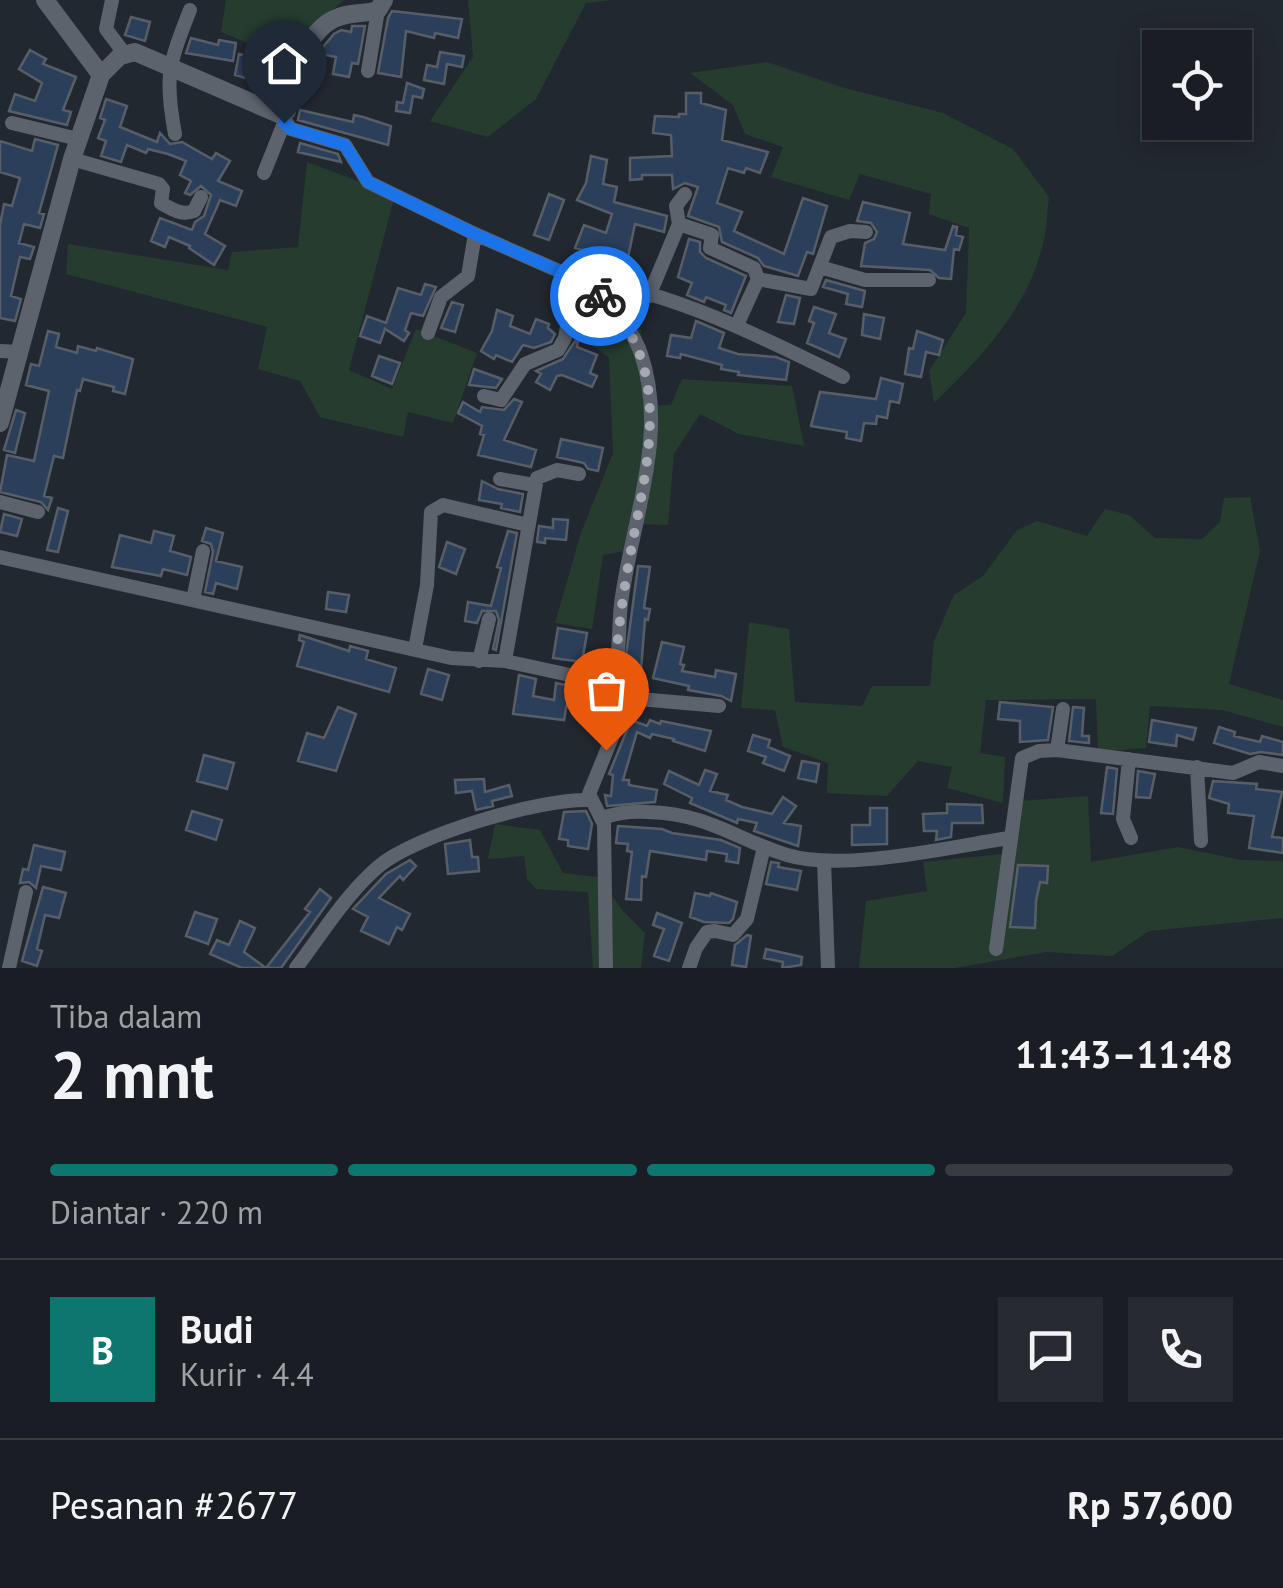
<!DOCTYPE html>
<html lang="id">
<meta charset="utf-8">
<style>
body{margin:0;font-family:"PT Sans",sans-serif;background:#272b31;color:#f1f3f6;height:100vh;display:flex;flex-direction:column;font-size:38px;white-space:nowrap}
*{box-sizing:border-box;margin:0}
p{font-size:32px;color:#9fa2a6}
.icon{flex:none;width:55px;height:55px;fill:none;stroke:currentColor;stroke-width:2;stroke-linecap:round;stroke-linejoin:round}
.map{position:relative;height:968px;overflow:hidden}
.panel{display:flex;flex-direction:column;background:#1a1e24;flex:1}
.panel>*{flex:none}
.buttons{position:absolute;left:1142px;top:30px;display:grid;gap:20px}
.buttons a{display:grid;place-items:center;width:110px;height:110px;border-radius:0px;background:#1a1e24;box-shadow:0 5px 25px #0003,0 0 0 2px #383c41;font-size:50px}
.pin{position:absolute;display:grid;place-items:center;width:85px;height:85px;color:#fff;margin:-102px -42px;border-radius:50% 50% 50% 0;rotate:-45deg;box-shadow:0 0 10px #0007}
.pin .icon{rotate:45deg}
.courier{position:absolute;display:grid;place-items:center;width:100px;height:100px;margin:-50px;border:8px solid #1a73e8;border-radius:50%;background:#fff;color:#222;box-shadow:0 2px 12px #0007}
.summary em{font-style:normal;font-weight:600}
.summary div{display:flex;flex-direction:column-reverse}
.summary{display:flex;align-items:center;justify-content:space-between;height:170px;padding:0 50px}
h1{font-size:65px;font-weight:600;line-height:75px}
.bar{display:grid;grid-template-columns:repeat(4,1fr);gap:15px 10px;align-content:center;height:120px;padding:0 50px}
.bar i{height:12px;border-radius:8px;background:#383c41}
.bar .current{background:#0f766e}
.bar p{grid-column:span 4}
.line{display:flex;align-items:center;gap:25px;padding:0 50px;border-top:2px solid #383c41}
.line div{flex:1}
.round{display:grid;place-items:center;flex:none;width:105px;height:105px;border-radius:0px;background:#272b31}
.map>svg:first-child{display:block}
</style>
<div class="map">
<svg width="1283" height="968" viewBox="0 0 1283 968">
<rect width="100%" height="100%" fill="#222830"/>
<path fill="#253c2f" d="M226,0H344L315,25L295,63L221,32Z
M468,0H613L586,3L536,99L488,137L430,121L473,57Z
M767,62L841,87L943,113L1013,149L1049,197C1047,213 1047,229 1043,244C1028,308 980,359 934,403L929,371L966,313L969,228L929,214L931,194L860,174L849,200L771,177L783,147L745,134L733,105L690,73Z
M307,162L395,195L349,370L392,389L416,329L477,353L453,423L408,412L403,437L320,417L300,381L258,369L267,327L66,274L68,244L228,270L232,252L298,247Z
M567,270L602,271L615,322L641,329L646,406L671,405L682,379L792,386L804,446L739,434L700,414L674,454L668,525L631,524L625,551L603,555L592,629L555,623L581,533L613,453L609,358L561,321Z
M1250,497L1260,551L1229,684L1283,700V727L1222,710L1150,706L1146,748L1098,752L1096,699L986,700L980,753L1005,757L1003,803L947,788L952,767L918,761L887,796L827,793L828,763L783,747L775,710L741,708L749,622L789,629L795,702L862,706L872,686H930L934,641L954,595L983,576L1017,530L1037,521L1087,536L1105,509L1129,515L1155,538L1202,539L1220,522L1224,498Z
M1088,796L1091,862L1178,847L1241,860L1283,861V918L1149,931L1112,956L1046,952L955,968H859L866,901L927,891L923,862L1013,853L1018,801Z
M495,824L540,830L563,873L599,877L623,911L645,933L641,968H593L588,892L536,889L527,879L524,856L488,859Z"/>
<path fill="#2b3f5b" stroke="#575e68" stroke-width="2.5" d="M392,11L462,19L458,38L435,33L434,38L406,31L401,77L378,73L388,18Z
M131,17L150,22L145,41L125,35Z
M352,26H365L358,64L352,63L349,77L333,74L336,57L321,54L323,47L334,34L341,30L351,32Z
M191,38L218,45L219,40L236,43L233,61L186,53Z
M30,50L46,59L43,64L76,77L63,110L71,112L67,125L9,111L15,94L35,101L42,83L19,69Z
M440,52L464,56L462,67L447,64L444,84L424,80L427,65L437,67Z
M239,54L276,62L271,86L235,75Z
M407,83L424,89L422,98L413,96L410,113L396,111L397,102L403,103Z
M686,93H701V103L726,110L722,140L768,152L760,173L746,168L744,173L728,168L717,203L742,212L734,231L784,254L803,198L827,206L813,254L807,252L798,276L764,266L758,258L722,242L719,227L688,216L698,187L685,183L673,189L672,175H642V179L630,180V158L672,156L671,135L653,133L655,116L679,117V114H686Z
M106,99L127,106L120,127L157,142L160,133L170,144L182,142L212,159L216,153L230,161L218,181L242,191L236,206L220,200L205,234L225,246L214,265L189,248L190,246L169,237L165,247L151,241L160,218L192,230L195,222L204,216L211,195L201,186L190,195L185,193L191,181L180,175L186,161L168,154L148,149L146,153L127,145L121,162L101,156L106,141L98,138L105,120L100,118Z
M300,110L353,122L354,115L363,117L391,126L388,145L298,120Z
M35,139L58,145L39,213L44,214L40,228L24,224L19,243L34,247L30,259L20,257L11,296L21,299L15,321L0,318V225L4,204L12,206L20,178L0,172V141L32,151Z
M300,143L338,154L341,162L298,152Z
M591,156L607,160L603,184L617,187L614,202L667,216L664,232L635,224L627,262L575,248L584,225L606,233L612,214L577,200L586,183Z
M549,194L564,200L549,240L534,235Z
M863,202L910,213L903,244L945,250L953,226L957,227L956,235L963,237L959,250L954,249L951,279L939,278L930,270L861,266L865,243L874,239L877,232L871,223L857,221Z
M689,239L700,242V252L706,258L746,276L731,313L724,310L726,305L706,297L704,302L687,295L692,283L678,277Z
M826,280L865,291L862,307L846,304L848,294L823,287Z
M425,284L436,287L423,316L411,313L405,330L409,333L404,341L385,329L380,343L360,336L367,316L386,323L398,288L421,295Z
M786,295L800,298L794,324L778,322Z
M452,302L463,305L455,332L441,328Z
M814,307L836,314L829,333L846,339L839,357L807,343L814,323L809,321Z
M497,310L513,316L510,326L530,334L536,319L549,324L548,328L555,334L551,342L534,348L523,345L512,362L496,355L494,359L481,351L492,331Z
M864,314L884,318L880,339L862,335Z
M696,321L724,333L719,348L738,354L776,357L789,362L786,380L738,375L739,372L721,369L722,365L681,354L680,358L667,356L671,335L691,338Z
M48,331L59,334L56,347L77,353L78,346L96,351L97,348L133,359L125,394L113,391L114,387L83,379L80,391L77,390L63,458L54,456L44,496L52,498L48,510L41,502L0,492L7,455L34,461L49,391L26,385L31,364L39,366Z
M917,331L943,340L939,355L926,352L921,377L905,374L909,348L913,349Z
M575,341L578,342L577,347L597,355L590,373L597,376L592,387L562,375L557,376L550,390L536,382L541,374L536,371L563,359Z
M379,356L400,363L392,384L372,376Z
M474,369L502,379L496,388L469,385Z
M881,378L903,384L899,403L890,401L887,418L877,416L876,424L864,423L861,441L846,438L847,432L811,426L820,392L876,399Z
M514,399L522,402L504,440L536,450L531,467L478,455L484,435L480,434L482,426L458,413L463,402L480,412L482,407L504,410Z
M16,410L25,413L15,453L4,450Z
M561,439L603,448L598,471L588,469L584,463L557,457Z
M482,481L498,489L523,494L520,512L501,508L502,504L479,500Z
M58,508L68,511L58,552L47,550Z
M4,514L22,519L17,536L0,532Z
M553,519L568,520L566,540L545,538V543L537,542L539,526L553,528Z
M206,528L223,533L216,561L242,567L237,589L216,583L213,594L205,592L213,552L211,544L202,541Z
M154,531L174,536L170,551L191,557L187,575L163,569L161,576L112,567L120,535L151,543Z
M508,531L517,533L496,650L493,649L499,620L496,611H482L477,623L465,621L468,602L491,606L501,568L497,567Z
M447,542L465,549L456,574L439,567Z
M638,566L650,567L644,608L650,609L648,620L645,619L640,683L628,682L623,678Z
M328,592L349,595L346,612L326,609Z
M558,628L587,633L582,662L553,658Z
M300,635L349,651L350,646L368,651L366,659L396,668L389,692L297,666L304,642L299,640Z
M662,642L684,647L680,664L684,665L682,671L715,677L716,670L736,674L731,701L721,696L688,690L689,686L653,678Z
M428,669L449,675L442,700L421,694Z
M519,675L536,679L533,696L554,700L556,683L570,686L564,720L513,714Z
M1000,702L1053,707L1048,740L1020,742V721L998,719Z
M338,707L356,714L336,771L298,761L307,733L324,738Z
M1073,707L1084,708L1082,736H1089V743L1069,741Z
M631,720L647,726L650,720L660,724L661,721L711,731L705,751L673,741L674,739L652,734L650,738L637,732L623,780H629V785L657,790L655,802L607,806L605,795L611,796L613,775L609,774Z
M1152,720L1196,728L1193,740L1177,735L1176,746L1149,742Z
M1219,727L1235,732L1234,736L1260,742L1262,736L1283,742V755L1261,752L1250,754L1214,743Z
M753,735L770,740L768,747L790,756L784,771L763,763L766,757L748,751Z
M204,755L234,763L227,789L197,781Z
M802,761L819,764L816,782L798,778Z
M1107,767L1117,769L1113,814L1101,813Z
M705,770L717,774L710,791L728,795L726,800L742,807L772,814L783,797L796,806L784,823L801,826L798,846L754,831L757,823L738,819L737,823L690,803L692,798L664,784L669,771L699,785Z
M1138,771L1155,774L1150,798L1136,797Z
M484,779L485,792L509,785L512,796L492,801L493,806L476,810L472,791L456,793L455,780Z
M1213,781L1257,784L1256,789L1282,792L1272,837L1283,838V853L1249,848L1254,816L1228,813L1229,804L1209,798Z
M947,804L982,805L983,823H952L951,837L936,840L937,831H924L923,814L947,813Z
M870,808H887V844L852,845V825H870Z
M192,811L222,820L216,840L186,830Z
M586,811L592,824L588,849L568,846V840L559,839L564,812Z
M618,826L662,829L672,833L721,840L740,848L738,863L726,861L727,854L707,851L706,860L650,851L646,877L642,876L641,900L626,899L632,852L627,851L628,844L616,843Z
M470,840L472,857H478L479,871L448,874L445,844Z
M34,845L65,852L61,870L41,866L36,888L29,882L20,883L23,869L28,870Z
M410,860L416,866L403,880L400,876L379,898L410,914L402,930L397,927L389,944L361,931L368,917L353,909L386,874Z
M771,862L779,863L778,867L801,871L797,890L766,884Z
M1018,865L1048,866L1047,883L1040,882L1036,901L1035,928L1010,927Z
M43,887L66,893L59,918L45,915L37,949L42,951L37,966L22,961Z
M320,889L331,898L281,968H242L210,954L217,940L229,945L240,921L255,928L244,952L266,968L310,912L305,909Z
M695,893L710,896L711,893L737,902L733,919L729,923L704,922L690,917Z
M195,912L217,919L208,944L186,936Z
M657,913L682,923L669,961L654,956L664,929L653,925Z
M747,935L751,936L746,967L732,965L735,945Z
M766,949L802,957L801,965L782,968L783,962L764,958Z"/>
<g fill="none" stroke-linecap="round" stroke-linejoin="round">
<path stroke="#5c636d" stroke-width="14" d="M112,0L106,29L124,53
M368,71L378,10
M281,115L291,129L345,145L368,182L475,234L568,275L588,280C592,293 604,298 613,308C623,320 636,339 641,354C669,435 631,523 621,604C618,628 621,658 611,680
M12,123L78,139
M175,134C164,76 169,64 190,10
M72,159L159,184L163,189L161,203C172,209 181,216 194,211L201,197
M264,173L284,123
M679,224L712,235L710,248L754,268L758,279
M820,267L865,280H929
M588,280C675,293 764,338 843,377
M649,296L679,224L676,206L685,194
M737,325L758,279L811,289L831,237L850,231L866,232
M428,333L441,297L468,276L475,234
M0,351L21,352
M484,396L501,400L525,364L558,350L565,338L570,307L590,287
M500,479L534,485
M0,502L38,512
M0,557L451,658L505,661L602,682L611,680L628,698L719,706
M193,600L203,551
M415,649L427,585L431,512L443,505L528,525
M479,661L489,619
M505,661L537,478L557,470L579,474
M1057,750L1063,709
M1129,759L1123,819L1131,838
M1197,767L1201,841
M603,818C618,812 633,811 648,812C709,814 733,838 787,855C843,872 949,847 1009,838
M824,861L828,968
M996,949L1022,758L1039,751L1057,750L1233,773L1259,762L1283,766
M9,968L26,892
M296,968C322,934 346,894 379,866C416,835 541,798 590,800
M606,968L604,824L589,794L628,698
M689,968L696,948L707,932L715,931L733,935L747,919L764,847"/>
<path stroke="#5c636d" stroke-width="18" d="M45,0L101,75
M0,423L72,159L101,75L120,56L135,52L281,115L287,111C297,80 303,29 339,17C352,12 366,14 378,10L384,0"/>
</g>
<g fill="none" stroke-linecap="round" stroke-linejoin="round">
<path stroke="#a5a9b0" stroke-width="10" stroke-dasharray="0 18" d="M600,296C677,366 646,467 630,556C623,594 618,631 615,670L611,680L628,698L606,750"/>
<path stroke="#1a73e8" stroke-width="12" d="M284,123L291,129L345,145L368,182L475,234L568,275L588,280L600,296"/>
</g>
</svg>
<div class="buttons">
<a><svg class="icon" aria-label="locate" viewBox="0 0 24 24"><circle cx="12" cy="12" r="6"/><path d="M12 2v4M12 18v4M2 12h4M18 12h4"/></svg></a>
</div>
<div class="pin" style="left:606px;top:750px;background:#ea580c"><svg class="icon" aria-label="bag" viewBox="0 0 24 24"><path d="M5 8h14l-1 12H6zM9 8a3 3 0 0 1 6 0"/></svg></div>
<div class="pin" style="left:284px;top:123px;background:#1f2937"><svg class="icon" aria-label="home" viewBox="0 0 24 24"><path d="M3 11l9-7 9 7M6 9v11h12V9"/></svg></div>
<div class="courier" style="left:600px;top:296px"><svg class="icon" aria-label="bike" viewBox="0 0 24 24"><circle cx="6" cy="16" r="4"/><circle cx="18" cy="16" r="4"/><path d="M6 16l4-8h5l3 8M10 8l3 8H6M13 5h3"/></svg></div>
</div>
<section class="panel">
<div class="summary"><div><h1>2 mnt</h1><p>Tiba dalam</p></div><em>11:43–11:48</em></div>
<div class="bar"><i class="current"></i><i class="current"></i><i class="current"></i><i></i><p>Diantar · 220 m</p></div>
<div class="line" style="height:180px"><b class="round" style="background:#0f766e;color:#fff">B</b><div><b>Budi</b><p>Kurir · 4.4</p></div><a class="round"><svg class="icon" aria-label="chat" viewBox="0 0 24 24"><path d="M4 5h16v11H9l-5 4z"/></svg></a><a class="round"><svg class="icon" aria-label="phone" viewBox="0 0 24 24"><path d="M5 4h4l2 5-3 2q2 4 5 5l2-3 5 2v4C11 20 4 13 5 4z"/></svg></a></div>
<div class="line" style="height:130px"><div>Pesanan #2677</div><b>Rp 57,600</b></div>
</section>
